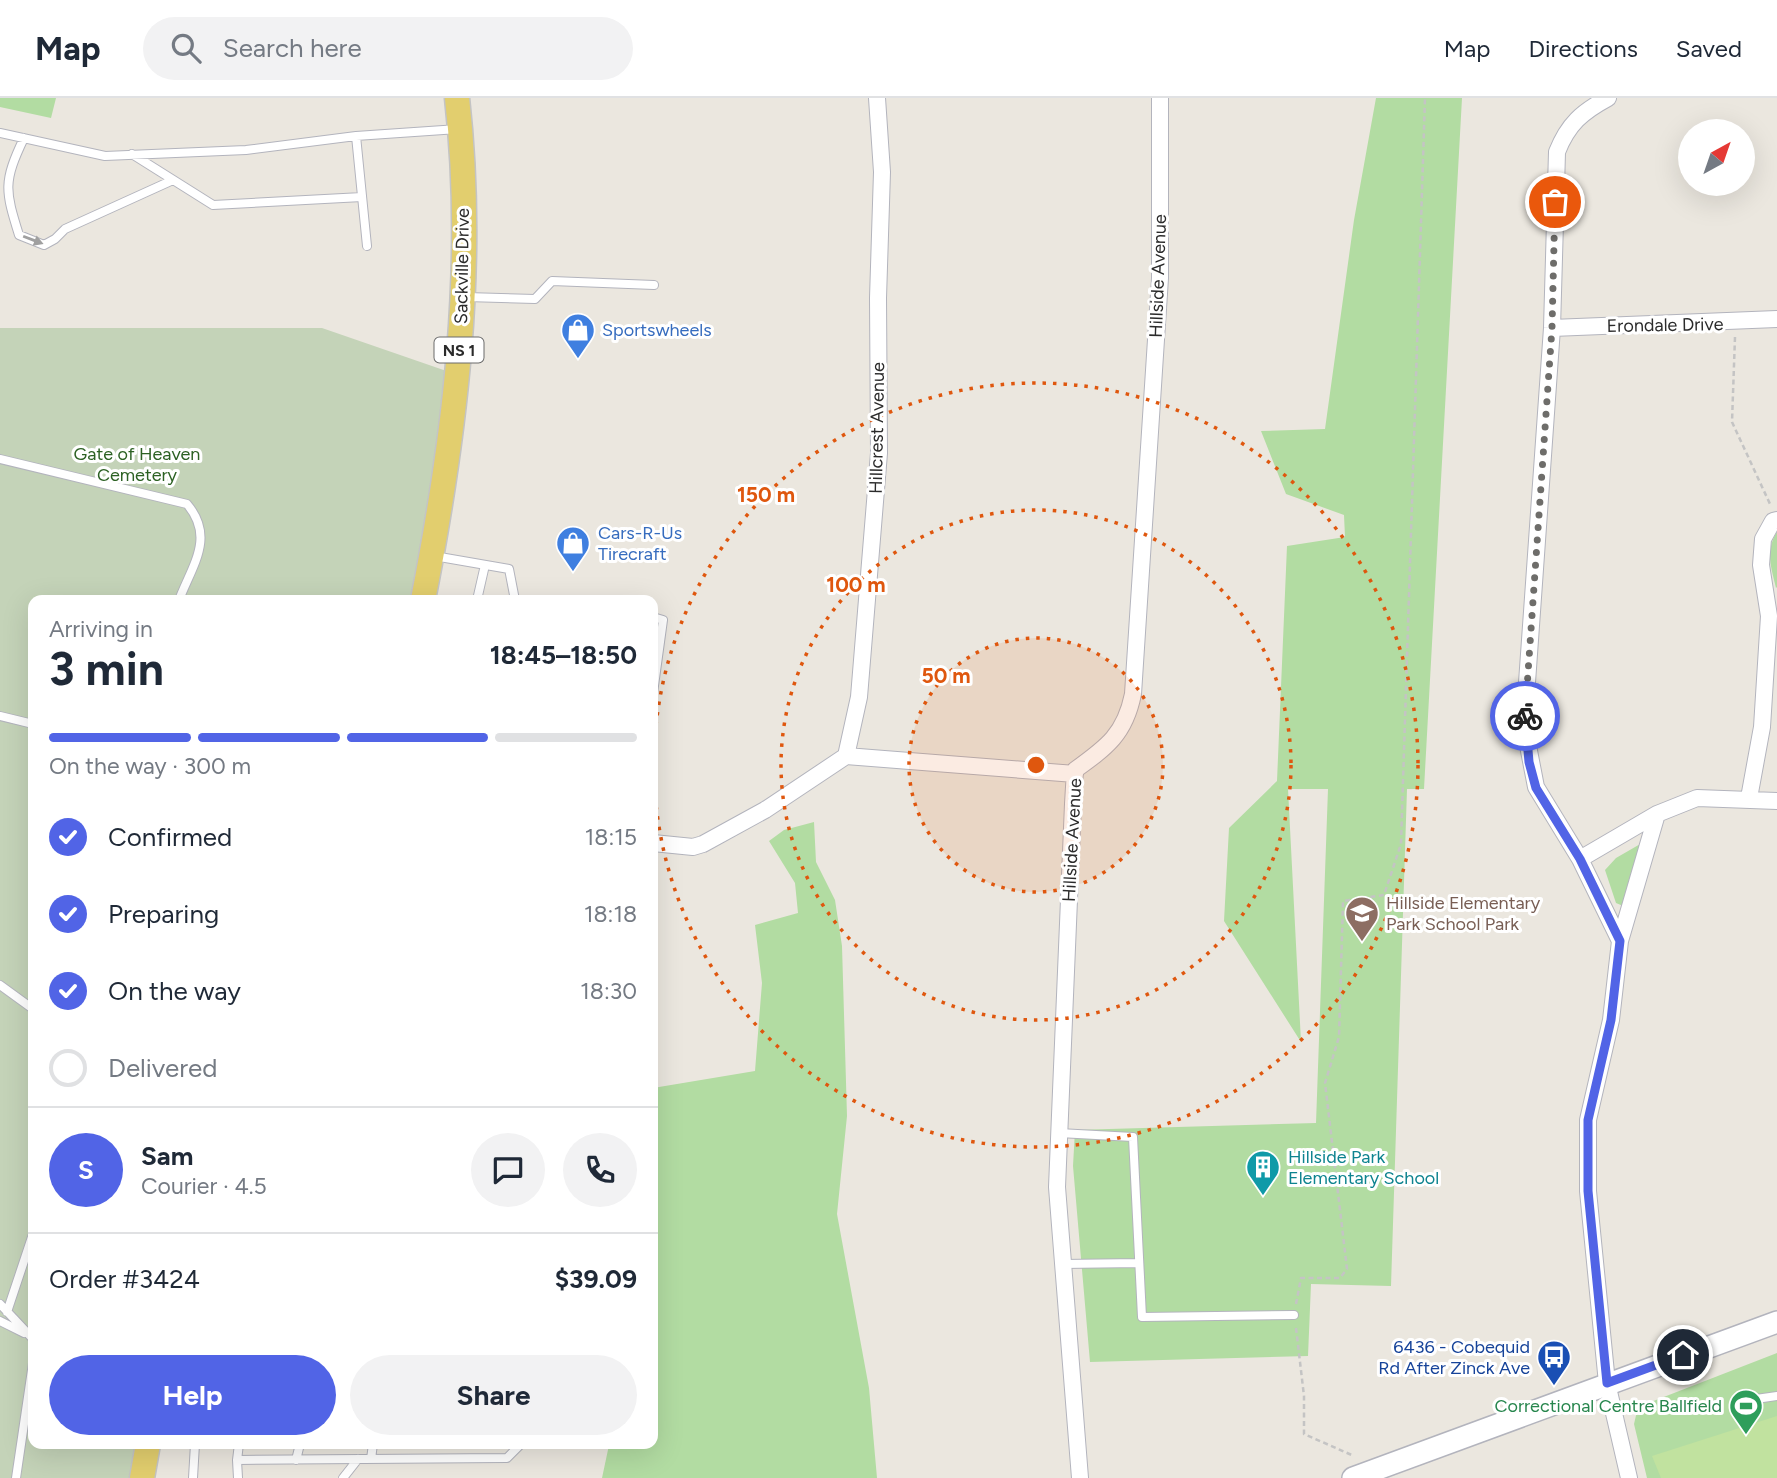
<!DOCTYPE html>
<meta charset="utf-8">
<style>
body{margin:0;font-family:Figtree,sans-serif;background:#f2f2f3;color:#1f2937;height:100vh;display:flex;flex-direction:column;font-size:26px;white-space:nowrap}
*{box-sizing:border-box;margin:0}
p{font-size:23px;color:#747a83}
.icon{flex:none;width:38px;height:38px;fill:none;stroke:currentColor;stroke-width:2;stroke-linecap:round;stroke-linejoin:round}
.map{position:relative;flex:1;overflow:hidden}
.sheet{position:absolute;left:28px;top:497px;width:630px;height:854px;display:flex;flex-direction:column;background:#fff;border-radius:14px;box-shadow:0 7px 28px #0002}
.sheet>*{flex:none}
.needle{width:46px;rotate:40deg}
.controls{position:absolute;left:1678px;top:21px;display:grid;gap:14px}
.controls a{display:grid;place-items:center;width:77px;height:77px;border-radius:50%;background:#fff;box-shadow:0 7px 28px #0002;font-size:35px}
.pin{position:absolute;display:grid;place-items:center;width:60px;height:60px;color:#fff;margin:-30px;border:4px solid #fff;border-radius:50%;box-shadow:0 2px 7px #0007}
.courier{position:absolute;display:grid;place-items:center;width:70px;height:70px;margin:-35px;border:5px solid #5164e6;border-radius:50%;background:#fff;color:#222;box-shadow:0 2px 9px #0007}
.overview em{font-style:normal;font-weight:700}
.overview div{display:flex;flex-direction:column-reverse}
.overview{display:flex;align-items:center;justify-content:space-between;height:119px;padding:0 21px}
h1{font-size:46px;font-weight:700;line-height:52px}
.bar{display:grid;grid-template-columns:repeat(4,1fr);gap:10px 7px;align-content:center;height:84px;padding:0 21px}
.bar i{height:9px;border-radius:5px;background:#e0e1e3}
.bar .active{background:#5164e6}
.bar p{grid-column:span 4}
.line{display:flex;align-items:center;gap:18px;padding:0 21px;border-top:2px solid #e0e1e3}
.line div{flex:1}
.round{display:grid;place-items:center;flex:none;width:74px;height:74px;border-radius:37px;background:#f2f2f3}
ol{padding:0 21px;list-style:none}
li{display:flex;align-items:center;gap:21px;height:77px}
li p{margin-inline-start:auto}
li .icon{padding:7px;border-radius:50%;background:#5164e6;color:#fff;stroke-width:4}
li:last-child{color:#747a83}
li i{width:38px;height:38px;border:4px solid #e0e1e3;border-radius:50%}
.action{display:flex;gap:14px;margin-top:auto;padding:14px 21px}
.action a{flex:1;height:80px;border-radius:42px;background:#5164e6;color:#fff;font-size:28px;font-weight:700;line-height:80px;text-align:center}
.action a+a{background:#f2f2f3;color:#1f2937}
header{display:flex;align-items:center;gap:42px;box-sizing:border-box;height:98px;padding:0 35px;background:#fff;border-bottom:2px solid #e0e1e3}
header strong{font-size:33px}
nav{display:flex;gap:38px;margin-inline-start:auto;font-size:24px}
.search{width:490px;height:63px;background:#f2f2f3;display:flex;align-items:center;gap:18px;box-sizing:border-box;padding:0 24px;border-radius:38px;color:#747a83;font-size:26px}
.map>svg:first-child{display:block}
</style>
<header>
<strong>Map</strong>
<div class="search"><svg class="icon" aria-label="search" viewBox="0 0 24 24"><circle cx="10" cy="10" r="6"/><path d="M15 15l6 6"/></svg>Search here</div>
<nav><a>Map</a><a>Directions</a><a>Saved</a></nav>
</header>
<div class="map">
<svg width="1777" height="1380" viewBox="0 0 1777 1380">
<rect width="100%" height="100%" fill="#ebe7df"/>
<path fill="#b2dca2" d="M0,0H56L51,20L0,9Z
M1376,0H1462L1424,691H1407L1391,1188L1311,1186L1308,1258L1090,1264L1073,1068L1075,1032L1316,1025L1328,691H1288L1301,944L1224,823L1229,730L1277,683L1287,448L1345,439L1344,417L1286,396L1261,333L1325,331L1354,122Z
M1777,434V489L1776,490C1771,469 1765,453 1777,434Z
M814,724L816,764L835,802L842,848L847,1018L837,1116L869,1290L877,1380H602L609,1347L653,1346V990L755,973L762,885L755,827L798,815L795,785L769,743L784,732Z
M1642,745L1628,810L1616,805L1605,772L1616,760Z
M1777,1255V1380H1647L1634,1326L1638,1309Z"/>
<path fill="#c4d3b8" d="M0,230H322L458,277L423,502H33V1346H148L142,1380H0Z"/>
<path fill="#c1e29f" d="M1777,1318V1380H1661L1652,1358Z"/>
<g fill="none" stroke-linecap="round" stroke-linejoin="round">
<g stroke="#b3b4bd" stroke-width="10">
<path id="lane" d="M0,35L105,58L246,52L356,38L458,31
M356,38L367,148
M24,40C3,84 5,92 19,137L44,147L55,141L65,131L173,82
M132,56L213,107L362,99
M466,199L535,201L552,183L654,187
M0,361L187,406C215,439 193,466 179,502
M434,458L509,471L515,502
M477,502L485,467
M553,502H590
M653,519L663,522L653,595
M0,618L33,626
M0,887L33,911
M1059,1035L1133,1039L1142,1219L1294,1217
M1062,1166L1139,1165
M0,1206L33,1241
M7,1214L33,1136
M0,1223L24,1235
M1756,1301L1777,1298
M239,1346L237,1362L507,1360L521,1346
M371,1361L373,1346
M237,1362L238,1380
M296,1362L300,1346
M16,1380L33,1265
M193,1380L195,1346
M343,1380L358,1361"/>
</g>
<g stroke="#b3b4bd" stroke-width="18">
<path id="street" d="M1608,0C1582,14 1568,26 1557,54L1552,230L1524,627L1536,689L1580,761L1620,843
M1552,230L1777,221
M846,658L859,599L879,355L878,200L882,74L877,0
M1749,700L1762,629L1769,518L1761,467L1763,441L1773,423L1777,422
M653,745L693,749L703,746L765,712L846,658L1075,676
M1580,761L1657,716L1697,700L1777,703
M1080,1380L1057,1089L1073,706L1075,672C1107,649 1125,636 1133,596L1160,180V0
M1629,1380L1607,1285L1588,1093V1022L1611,922L1620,843L1657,716"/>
</g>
<g stroke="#b3b4bd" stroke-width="24">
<path id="secondary" d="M1353,1380L1777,1224"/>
</g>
<g stroke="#c4c4c4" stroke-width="27">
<path id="primary" d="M423,502C455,338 476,168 457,0
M142,1380L148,1346"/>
</g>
<path stroke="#c4c4c4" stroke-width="2.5" stroke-dasharray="5 3.5" stroke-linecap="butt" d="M1735,239L1732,324L1770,406
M1296,1206L1301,1180H1340L1347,1171L1325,985L1339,939L1343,803L1384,797L1401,746L1425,0
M1296,1230L1304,1298V1336L1354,1358"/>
<use href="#lane" stroke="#fff" stroke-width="8"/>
<use href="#street" stroke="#fff" stroke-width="16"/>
<use href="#secondary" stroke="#fff" stroke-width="21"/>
<use href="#primary" stroke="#e2ce6e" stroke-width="24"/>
</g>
<defs><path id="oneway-solid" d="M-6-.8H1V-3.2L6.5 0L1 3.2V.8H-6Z" transform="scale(1.75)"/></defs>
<use fill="#a0a0a0" href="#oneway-solid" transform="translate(33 142) rotate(21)"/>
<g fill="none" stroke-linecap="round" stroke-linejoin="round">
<path stroke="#6e6d6a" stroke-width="7" stroke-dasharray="0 12.6" d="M1525,618L1552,230L1555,104"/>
<path stroke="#5164e6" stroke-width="9" d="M1525,618L1529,664L1536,690L1580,761L1620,843L1611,922L1588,1022V1093L1607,1285L1683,1257"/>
</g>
<circle cx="1036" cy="667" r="127" fill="#df570e" fill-opacity=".12"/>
<g fill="none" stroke="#df570e" stroke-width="3.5" stroke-dasharray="3.5 7">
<circle cx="1036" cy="667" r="127"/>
<circle cx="1036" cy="667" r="255"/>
<circle cx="1036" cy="667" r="382"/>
</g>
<defs>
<g id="shop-pin" transform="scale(1.75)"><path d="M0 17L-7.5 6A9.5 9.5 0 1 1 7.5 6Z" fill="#3f7fe0" stroke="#fff"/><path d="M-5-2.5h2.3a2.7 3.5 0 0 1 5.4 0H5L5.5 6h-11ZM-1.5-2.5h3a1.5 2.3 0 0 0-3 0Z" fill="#fff"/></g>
<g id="school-pin" transform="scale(1.75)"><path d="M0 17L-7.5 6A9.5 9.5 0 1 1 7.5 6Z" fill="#8d6e63" stroke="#fff"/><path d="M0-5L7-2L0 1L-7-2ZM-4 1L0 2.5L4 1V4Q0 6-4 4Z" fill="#fff"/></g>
<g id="building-pin" transform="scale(1.75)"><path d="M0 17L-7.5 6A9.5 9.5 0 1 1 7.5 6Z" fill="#0f9aa8" stroke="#fff"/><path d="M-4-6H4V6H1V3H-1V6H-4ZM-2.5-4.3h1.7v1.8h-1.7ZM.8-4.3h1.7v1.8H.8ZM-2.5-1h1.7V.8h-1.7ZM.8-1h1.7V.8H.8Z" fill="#fff"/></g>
<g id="bus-pin" transform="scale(1.75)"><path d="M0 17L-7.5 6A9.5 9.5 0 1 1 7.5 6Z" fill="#1a4fb4" stroke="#fff"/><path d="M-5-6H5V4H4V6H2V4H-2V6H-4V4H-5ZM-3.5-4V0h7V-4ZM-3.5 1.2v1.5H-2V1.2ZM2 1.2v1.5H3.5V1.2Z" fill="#fff"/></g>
<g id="stadium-pin" transform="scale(1.75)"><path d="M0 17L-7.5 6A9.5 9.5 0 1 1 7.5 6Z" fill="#2e9e5b" stroke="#fff"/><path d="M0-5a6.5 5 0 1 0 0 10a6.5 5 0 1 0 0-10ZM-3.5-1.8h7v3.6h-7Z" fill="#fff"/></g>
</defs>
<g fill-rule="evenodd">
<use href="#shop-pin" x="578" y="232"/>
<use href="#shop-pin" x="573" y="445"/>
<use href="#school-pin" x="1362" y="815"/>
<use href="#building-pin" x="1263" y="1069"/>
<use href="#bus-pin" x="1554" y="1259"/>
<use href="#stadium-pin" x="1746" y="1308"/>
</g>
<g text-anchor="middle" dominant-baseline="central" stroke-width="6" stroke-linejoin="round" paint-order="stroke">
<rect fill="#fff" stroke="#6b6b6b" stroke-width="2" x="434.5" y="239.5" width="49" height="25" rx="5"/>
<g font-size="16" font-weight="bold" fill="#2b2b2b">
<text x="459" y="252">NS 1</text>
</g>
<g font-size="18" fill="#2b2b2b" stroke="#fff">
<text transform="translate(462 168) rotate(-89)">Sackville Drive</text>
<text transform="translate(1158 178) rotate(-88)">Hillside Avenue</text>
<text transform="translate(1665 227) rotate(-1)">Erondale Drive</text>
<text transform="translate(877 330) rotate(-89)">Hillcrest Avenue</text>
<text transform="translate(1072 742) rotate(-87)">Hillside Avenue</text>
</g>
<g font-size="18" fill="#366cbe" stroke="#fff" text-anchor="start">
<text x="602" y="232">Sportswheels</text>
<text x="598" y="435">Cars-R-Us<tspan x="598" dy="21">Tirecraft</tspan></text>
</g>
<g font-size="18" fill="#2c6123" stroke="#fff">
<text x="137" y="356">Gate of Heaven<tspan x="137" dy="21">Cemetery</tspan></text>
</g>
<g font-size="18" fill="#785e54" stroke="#fff" text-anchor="start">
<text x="1386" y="805">Hillside Elementary<tspan x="1386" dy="21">Park School Park</tspan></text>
</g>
<g font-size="18" fill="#0d838f" stroke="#fff" text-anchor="start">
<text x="1288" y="1059">Hillside Park<tspan x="1288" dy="21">Elementary School</tspan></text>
</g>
<g font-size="18" fill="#164399" stroke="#fff" text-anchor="end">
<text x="1530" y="1249">6436 - Cobequid<tspan x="1530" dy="21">Rd After Zinck Ave</tspan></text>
</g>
<g font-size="18" fill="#27864d" stroke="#fff" text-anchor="end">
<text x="1722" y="1308">Correctional Centre Ballfield</text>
</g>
</g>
<circle cx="1036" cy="667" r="10" fill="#df570e" stroke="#fff" stroke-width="3.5"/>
<g font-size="21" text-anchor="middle" font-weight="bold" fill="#df570e" stroke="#fff" stroke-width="6" stroke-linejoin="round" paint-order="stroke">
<text x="766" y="404">150 m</text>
<text x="856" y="494">100 m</text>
<text x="946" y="585">50 m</text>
</g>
</svg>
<div class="controls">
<a><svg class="needle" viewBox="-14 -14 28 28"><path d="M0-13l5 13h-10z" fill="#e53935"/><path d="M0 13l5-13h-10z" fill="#747a83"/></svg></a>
</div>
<div class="pin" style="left:1555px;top:104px;background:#ea580c"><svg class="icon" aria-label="bag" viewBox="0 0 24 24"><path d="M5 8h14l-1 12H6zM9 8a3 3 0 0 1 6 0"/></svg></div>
<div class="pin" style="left:1683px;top:1257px;background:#1f2937"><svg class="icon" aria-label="home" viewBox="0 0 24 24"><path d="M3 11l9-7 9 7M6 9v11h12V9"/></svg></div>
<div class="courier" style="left:1525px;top:618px"><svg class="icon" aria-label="bike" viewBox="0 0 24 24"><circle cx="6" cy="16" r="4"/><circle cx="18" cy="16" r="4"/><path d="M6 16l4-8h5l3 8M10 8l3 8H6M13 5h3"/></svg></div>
<section class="sheet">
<div class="overview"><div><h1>3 min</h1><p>Arriving in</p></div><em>18:45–18:50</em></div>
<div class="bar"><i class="active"></i><i class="active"></i><i class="active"></i><i></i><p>On the way · 300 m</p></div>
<ol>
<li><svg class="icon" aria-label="check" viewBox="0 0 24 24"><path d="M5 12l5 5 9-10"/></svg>Confirmed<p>18:15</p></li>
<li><svg class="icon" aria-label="check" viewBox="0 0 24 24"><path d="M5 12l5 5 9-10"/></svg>Preparing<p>18:18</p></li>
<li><svg class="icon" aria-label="check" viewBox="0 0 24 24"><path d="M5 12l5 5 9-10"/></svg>On the way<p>18:30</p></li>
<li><i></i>Delivered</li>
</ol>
<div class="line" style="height:126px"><b class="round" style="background:#5164e6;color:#fff">S</b><div><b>Sam</b><p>Courier · 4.5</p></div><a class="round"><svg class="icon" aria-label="chat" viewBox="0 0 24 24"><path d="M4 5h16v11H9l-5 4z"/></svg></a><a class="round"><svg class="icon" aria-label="phone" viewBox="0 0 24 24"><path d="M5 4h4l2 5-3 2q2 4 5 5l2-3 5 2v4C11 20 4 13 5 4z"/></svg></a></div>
<div class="line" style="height:91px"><div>Order #3424</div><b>$39.09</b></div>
<div class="action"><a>Help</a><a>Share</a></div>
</section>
</div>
